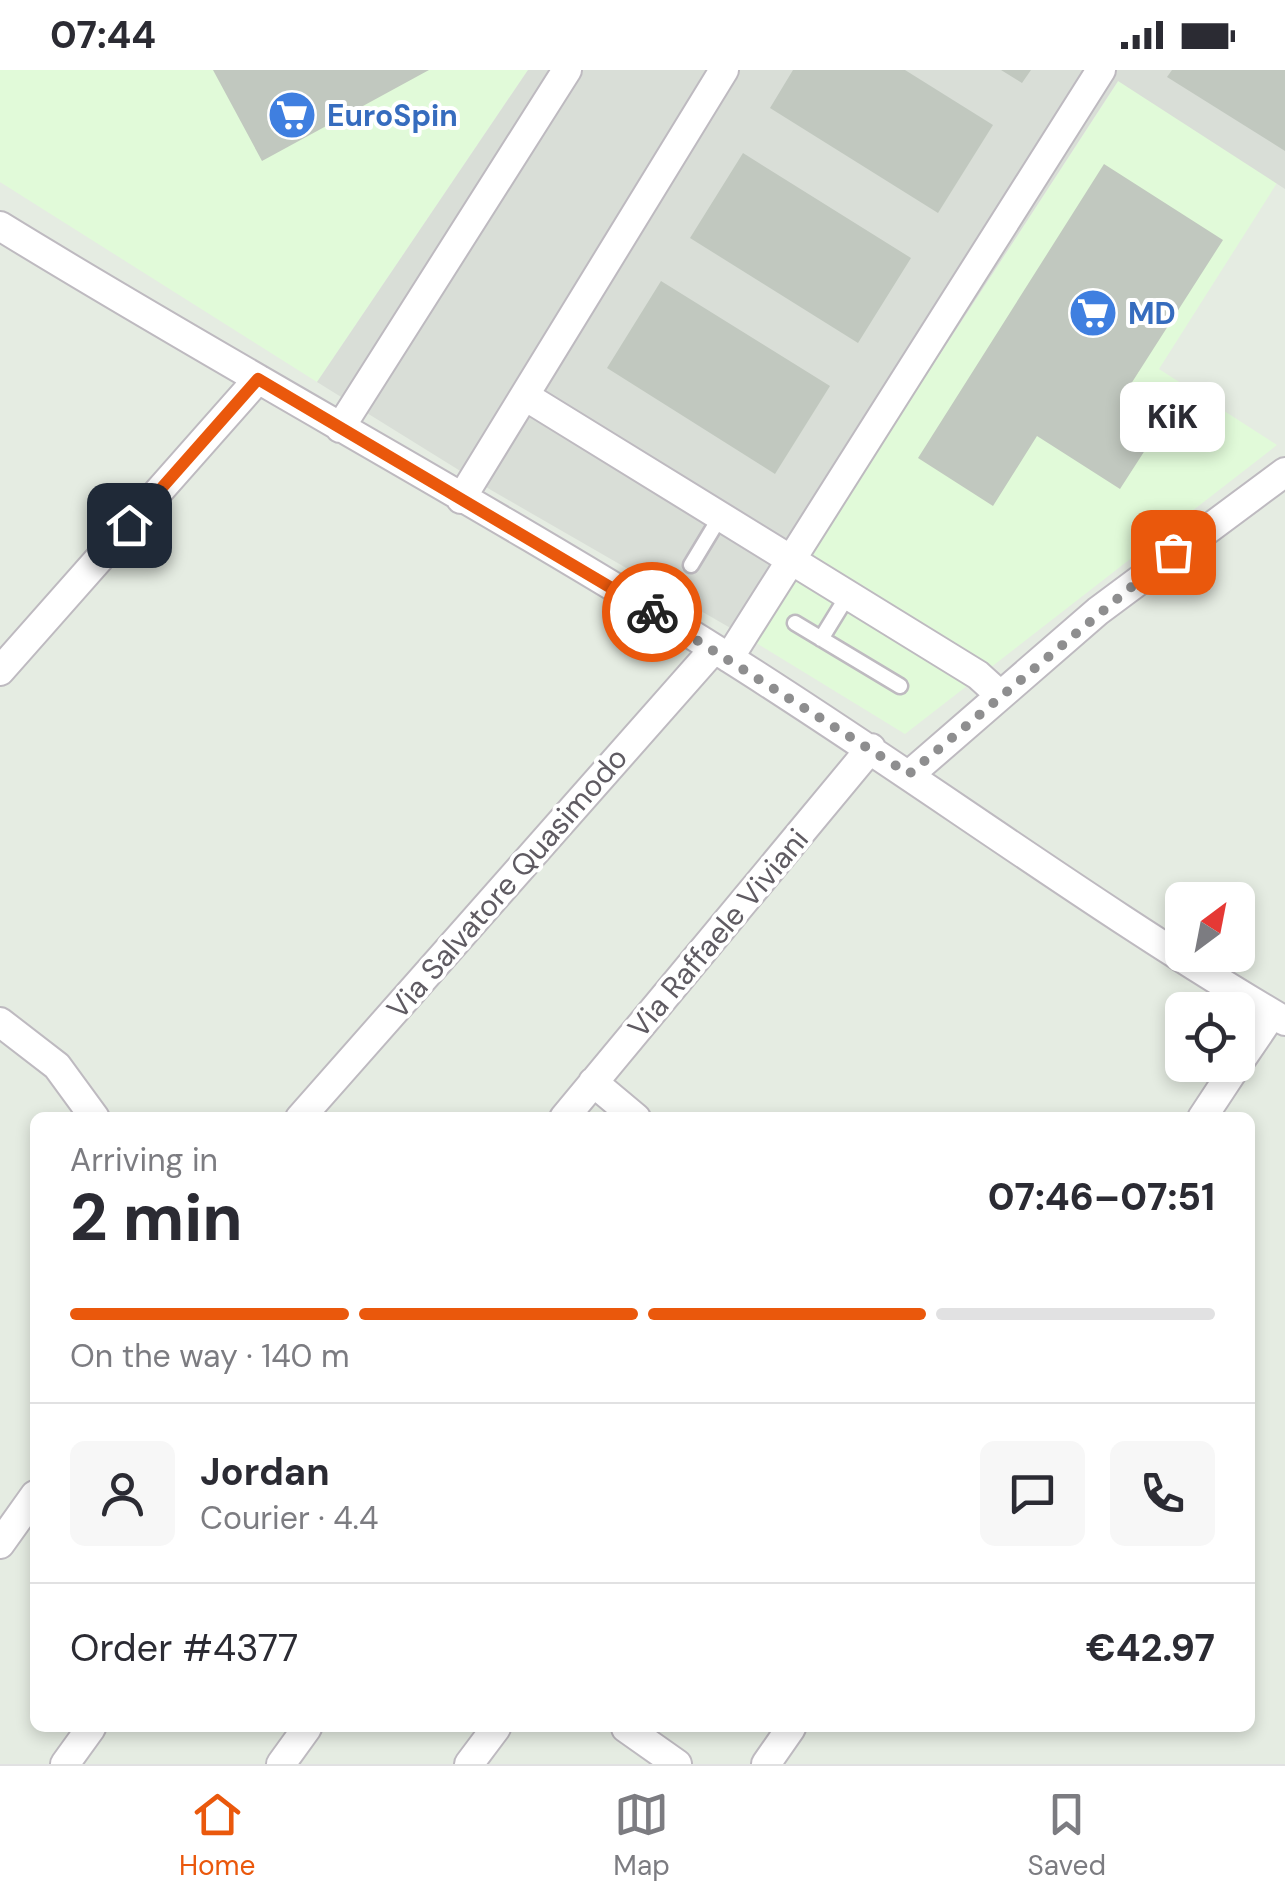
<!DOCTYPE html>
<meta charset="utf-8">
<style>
body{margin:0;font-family:"DM Sans",sans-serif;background:#f7f7f7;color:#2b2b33;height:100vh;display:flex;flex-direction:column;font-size:38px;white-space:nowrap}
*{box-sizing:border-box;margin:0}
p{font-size:32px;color:#7c7c81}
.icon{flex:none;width:55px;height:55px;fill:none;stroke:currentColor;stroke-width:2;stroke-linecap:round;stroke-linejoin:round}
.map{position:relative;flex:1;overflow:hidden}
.sheet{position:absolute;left:30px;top:1042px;width:1225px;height:620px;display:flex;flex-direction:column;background:#fff;border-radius:15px;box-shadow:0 5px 15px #0003}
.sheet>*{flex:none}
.needle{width:65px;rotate:32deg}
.tools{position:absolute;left:1165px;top:812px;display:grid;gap:20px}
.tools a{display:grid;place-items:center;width:90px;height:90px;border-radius:15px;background:#fff;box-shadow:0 5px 15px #0003;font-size:50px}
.pin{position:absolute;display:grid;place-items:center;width:85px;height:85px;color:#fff;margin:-42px;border-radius:20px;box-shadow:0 5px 15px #0006}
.courier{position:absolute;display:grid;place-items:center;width:100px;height:100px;margin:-50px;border:8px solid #ea580c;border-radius:50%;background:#fff;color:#222;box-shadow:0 2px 12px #0007}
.bubble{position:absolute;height:70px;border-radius:15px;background:#fff;box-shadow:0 5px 15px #0003;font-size:32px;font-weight:800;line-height:70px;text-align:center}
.summary em{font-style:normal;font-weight:800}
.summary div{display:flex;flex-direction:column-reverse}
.summary{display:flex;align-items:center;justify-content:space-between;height:170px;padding:0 40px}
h1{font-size:65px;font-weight:800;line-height:75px}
.bar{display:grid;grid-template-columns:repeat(4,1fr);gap:15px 10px;align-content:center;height:120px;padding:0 40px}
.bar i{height:12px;border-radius:8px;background:#e1e1e2}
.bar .current{background:#ea580c}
.bar p{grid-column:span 4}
.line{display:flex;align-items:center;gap:25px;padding:0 40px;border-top:2px solid #e1e1e2}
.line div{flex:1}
.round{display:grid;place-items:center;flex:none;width:105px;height:105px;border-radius:15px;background:#f7f7f7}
.status{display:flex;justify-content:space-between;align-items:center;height:70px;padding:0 50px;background:#fff;direction:ltr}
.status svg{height:28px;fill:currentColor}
.menu{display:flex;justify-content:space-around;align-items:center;height:140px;border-top:2px solid #e1e1e2;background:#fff;font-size:28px;color:#7c7c81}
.menu a{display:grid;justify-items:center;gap:5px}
.menu .current{color:#ea580c}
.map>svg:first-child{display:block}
</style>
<div class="status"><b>07:44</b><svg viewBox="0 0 49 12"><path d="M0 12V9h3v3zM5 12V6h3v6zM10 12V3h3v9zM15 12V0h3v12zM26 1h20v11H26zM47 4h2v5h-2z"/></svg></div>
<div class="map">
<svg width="1285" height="1694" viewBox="0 0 1285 1694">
<rect width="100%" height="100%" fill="#e5ece2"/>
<path fill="#e1fad9" d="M0,0H528L317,312L0,112Z
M1119,10L1277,113L1159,299L1277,375L905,664L753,571Z"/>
<path fill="#d9ded7" d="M528,0H1285V119L1118,11L753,571L491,420L317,312Z"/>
<path fill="#c1c8bf" d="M213,0H429L262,91Z
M793,0H905L993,55L938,143L770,38Z
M1001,0H1031L1022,13Z
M1172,0H1285V81L1167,7Z
M743,83L911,188L858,273L690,168Z
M1104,94L1223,170L1129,317L1169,343L1120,419L1037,366L993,436L918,388Z
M661,211L830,316L775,404L607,298Z"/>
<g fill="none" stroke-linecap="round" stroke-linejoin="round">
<g stroke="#bebac0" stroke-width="19">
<path id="service" d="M691,495L720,447
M795,553L900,616
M821,569L848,525"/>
</g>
<g stroke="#bebac0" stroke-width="32">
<path id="minor" d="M0,156C239,303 488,436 726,586C914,704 1093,838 1285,951
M525,326L978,605L1000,625
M340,358L567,0
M461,429L724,0
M729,588L1101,0
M0,601L258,309
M909,705L1098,541L1285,402
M0,952L57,996L95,1048
M1238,994L1272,944
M593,1012L636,1048
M300,1048L714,579
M564,1048L871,678
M1202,1048L1237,995
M0,1474L35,1425
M626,1658L677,1694
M65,1694L91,1658
M281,1694L307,1658
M469,1694L496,1658
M766,1694L791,1658"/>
</g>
<use href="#service" stroke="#fff" stroke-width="14"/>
<use href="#minor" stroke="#fff" stroke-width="28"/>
</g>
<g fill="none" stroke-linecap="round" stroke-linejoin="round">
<path stroke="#8e8e8f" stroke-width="10" stroke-dasharray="0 18" d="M652,542L909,704L1173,482"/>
<path stroke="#ea580c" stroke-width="12" d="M129,455L258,309L652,542"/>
</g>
<defs>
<g id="supermarket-disc" transform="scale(2.5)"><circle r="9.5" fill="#3f7fe0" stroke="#fff"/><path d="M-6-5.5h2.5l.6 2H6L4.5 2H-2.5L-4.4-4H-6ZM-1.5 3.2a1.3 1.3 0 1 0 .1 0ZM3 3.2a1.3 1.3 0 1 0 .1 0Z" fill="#fff"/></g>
</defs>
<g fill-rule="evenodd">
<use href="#supermarket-disc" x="292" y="45"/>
<use href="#supermarket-disc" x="1093" y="243"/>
</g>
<g text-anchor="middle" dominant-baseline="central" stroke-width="8" stroke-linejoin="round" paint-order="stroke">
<g font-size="30" font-weight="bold" fill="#366cbe" stroke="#fff" text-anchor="start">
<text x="327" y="45">EuroSpin</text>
<text x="1128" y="243">MD</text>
</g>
<g font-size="30" fill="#5f5b62" stroke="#fff">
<text transform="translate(507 813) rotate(-49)">Via Salvatore Quasimodo</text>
<text transform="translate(718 863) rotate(-50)">Via Raffaele Viviani</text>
</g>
</g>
</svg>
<div class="tools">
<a><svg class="needle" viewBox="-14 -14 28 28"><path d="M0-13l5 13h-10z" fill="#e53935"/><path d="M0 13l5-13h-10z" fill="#7c7c81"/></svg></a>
<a><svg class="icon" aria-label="locate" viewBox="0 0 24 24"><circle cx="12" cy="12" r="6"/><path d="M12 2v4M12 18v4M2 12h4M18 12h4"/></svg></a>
</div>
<div class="pin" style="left:1173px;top:482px;background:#ea580c"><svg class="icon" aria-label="bag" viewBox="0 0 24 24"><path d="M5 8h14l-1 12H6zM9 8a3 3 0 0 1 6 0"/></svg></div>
<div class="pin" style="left:129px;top:455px;background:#1f2937"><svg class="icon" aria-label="home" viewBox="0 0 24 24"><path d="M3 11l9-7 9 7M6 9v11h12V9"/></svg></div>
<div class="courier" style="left:652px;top:542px"><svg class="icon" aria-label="bike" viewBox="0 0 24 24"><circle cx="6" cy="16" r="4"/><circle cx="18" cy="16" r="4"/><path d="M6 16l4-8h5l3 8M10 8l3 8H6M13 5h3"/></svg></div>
<div class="bubble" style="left:1120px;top:312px;width:105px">KiK</div>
<section class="sheet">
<div class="summary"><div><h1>2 min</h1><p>Arriving in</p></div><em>07:46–07:51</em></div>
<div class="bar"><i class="current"></i><i class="current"></i><i class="current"></i><i></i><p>On the way · 140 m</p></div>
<div class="line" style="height:180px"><a class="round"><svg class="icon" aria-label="person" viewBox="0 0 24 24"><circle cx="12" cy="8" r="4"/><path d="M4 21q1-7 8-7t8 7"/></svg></a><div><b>Jordan</b><p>Courier · 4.4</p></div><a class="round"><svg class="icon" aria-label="chat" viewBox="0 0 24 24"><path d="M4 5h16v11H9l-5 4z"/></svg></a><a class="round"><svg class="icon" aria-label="phone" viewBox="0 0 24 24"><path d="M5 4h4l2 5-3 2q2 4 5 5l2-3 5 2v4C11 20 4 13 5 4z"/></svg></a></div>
<div class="line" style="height:130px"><div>Order #4377</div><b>€42.97</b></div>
</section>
</div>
<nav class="menu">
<a class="current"><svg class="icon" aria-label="home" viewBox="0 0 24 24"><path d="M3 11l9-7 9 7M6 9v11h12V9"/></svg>Home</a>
<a><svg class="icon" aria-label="map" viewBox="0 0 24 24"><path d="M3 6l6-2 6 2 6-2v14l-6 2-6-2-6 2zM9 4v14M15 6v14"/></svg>Map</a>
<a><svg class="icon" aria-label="saved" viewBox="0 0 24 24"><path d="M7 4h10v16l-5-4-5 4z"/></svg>Saved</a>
</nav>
